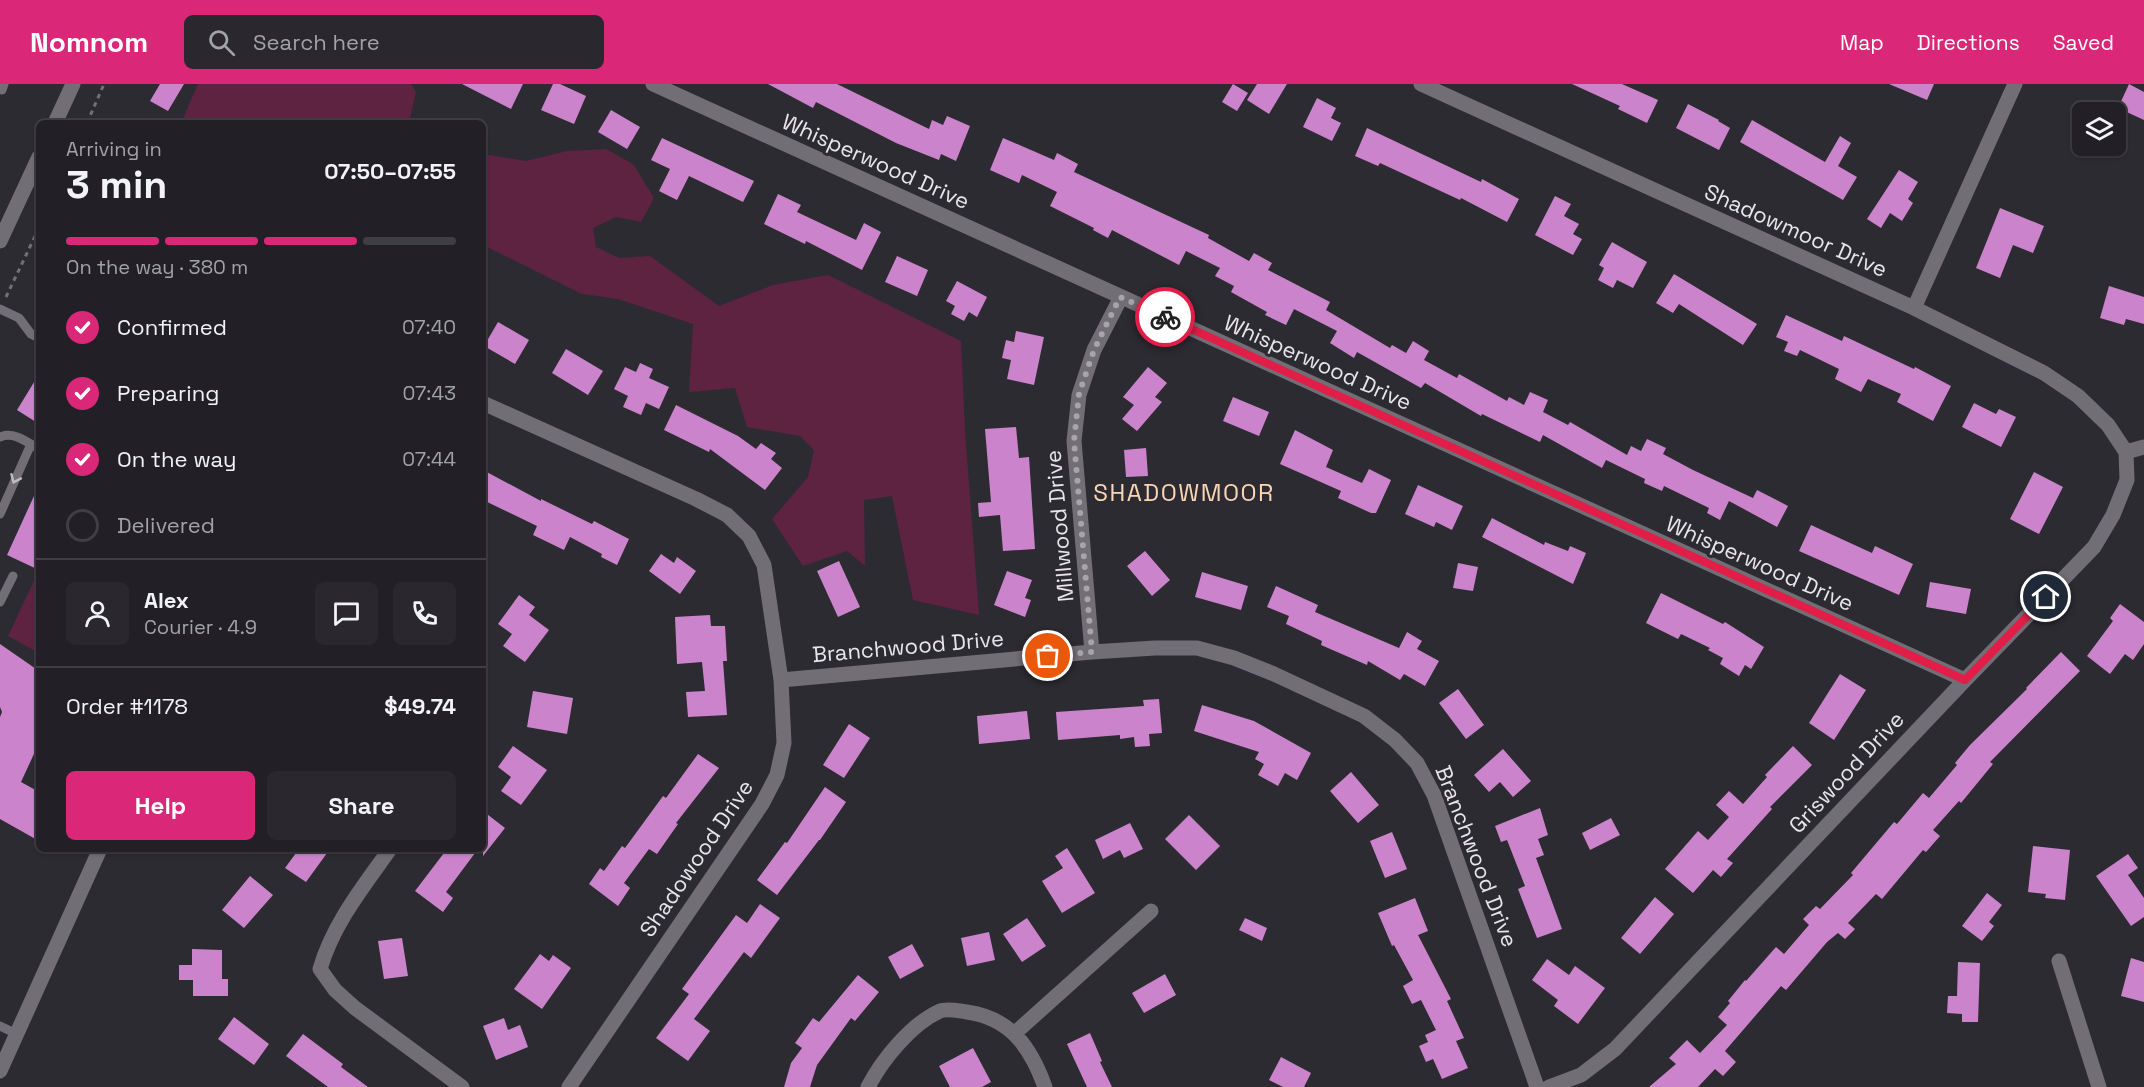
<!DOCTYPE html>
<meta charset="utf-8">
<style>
body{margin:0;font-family:"Space Grotesk",sans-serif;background:#2a282e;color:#f1f3f6;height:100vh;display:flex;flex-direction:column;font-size:22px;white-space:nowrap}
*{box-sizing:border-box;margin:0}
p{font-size:20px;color:#a2a3a7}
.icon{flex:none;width:33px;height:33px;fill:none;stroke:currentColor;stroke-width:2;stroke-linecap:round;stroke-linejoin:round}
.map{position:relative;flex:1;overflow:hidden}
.side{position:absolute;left:36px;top:36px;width:450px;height:732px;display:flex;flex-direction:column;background:#222026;border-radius:9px;box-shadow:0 2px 4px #0004,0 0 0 2px #3f3e43}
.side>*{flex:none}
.controls{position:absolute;left:2072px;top:18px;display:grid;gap:12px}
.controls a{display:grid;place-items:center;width:54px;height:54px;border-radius:9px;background:#222026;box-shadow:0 2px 4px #0004,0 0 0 2px #3f3e43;font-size:30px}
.pin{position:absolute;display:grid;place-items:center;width:51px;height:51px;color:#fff;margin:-26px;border:3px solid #fff;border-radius:50%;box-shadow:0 2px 6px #0007}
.courier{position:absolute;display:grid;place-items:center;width:60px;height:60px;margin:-30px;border:4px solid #e11d48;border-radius:50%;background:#fff;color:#222;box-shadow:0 2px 8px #0007}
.summary em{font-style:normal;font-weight:600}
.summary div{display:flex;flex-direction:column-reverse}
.summary{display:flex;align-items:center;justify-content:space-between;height:102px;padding:0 30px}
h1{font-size:39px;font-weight:600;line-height:45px}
.bar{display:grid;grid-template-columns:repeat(4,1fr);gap:9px 6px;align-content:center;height:72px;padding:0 30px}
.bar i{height:8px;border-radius:4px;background:#3f3e43}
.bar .current{background:#db2777}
.bar p{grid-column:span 4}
.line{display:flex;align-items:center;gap:15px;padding:0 30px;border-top:2px solid #3f3e43}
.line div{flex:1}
.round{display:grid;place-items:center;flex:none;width:63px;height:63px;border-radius:9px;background:#2a282e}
ol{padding:0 30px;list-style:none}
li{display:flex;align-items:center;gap:18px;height:66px}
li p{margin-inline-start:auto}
li .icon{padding:6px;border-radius:50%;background:#db2777;color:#fff;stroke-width:4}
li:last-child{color:#a2a3a7}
li i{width:33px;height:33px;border:3px solid #3f3e43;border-radius:50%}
.action{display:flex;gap:12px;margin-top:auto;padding:12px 30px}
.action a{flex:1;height:69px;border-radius:9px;background:#db2777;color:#fff;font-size:24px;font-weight:600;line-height:69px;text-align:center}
.action a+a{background:#2a282e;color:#f1f3f6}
header{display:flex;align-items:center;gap:36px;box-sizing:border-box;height:84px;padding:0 30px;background:#db2777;color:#fff}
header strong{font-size:28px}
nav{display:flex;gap:33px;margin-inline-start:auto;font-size:21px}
.search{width:420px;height:54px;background:#2a282e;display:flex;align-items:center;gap:15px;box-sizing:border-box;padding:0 21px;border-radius:9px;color:#a2a3a7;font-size:22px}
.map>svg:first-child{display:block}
</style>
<header>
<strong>Nomnom</strong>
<div class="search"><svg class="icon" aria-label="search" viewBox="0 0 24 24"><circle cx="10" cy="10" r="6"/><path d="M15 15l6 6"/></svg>Search here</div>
<nav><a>Map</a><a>Directions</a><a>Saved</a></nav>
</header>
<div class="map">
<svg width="2144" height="1003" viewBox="0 0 2144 1003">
<rect width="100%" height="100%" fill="#2d2b32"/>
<path fill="#5e2341" d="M198,0H411L416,8L409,39H181Z
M606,65L633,80L654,114L641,138L616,133L593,144L596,163L619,174L650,172L719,222L773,201L828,191L961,257L965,347L979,531L913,516L892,412L864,416L865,482L847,467L803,482L772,435L808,393L814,366L800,352L747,343L735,304L689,308L693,240L618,215L582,210L483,161V70L526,77L567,67Z
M39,486V569L8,552Z"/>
<path fill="#cb84cb" d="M160,0H184L168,27L150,17Z
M462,0H523L511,25Z
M553,0H560L586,12L574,40L541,26Z
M768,0H837L929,45L932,36L943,41L947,32L970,42L956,77L941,70L939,76L896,59L816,18L813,24Z
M1233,0L1248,9L1237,27L1222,18Z
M1257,0H1287L1269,30L1247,16Z
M1572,0H1622L1658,16L1647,39L1618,25L1620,22Z
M1889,0H1934L1927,16Z
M2129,0L2144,8V36L2118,24Z
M1317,14L1336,24L1331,34L1341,39L1332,57L1303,43Z
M1688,20L1719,36L1718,37L1730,44L1719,66L1676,44Z
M611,26L640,43L627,65L598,48Z
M1752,36L1825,78L1840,52L1851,59L1838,82L1857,93L1843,116L1740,58Z
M1367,44L1481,98L1482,95L1519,115L1507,138L1461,114L1460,116L1380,79L1378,82L1355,72Z
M662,54L754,97L743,118L689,92L677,116L659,107L670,85L651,76Z
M1003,54L1054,76L1057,69L1078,80L1074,88L1209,151L1208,154L1249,177L1254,169L1272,179L1268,186L1330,218L1326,226L1390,264L1392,261L1406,269L1413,257L1429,267L1424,276L1457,294L1459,290L1507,317L1509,313L1524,321L1530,308L1548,316L1543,328L1568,341L1570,338L1627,371L1631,362L1641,367L1647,355L1666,364L1663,370L1693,386L1753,414L1757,406L1788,422L1777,443L1729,417L1720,436L1707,429L1709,424L1664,402L1662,407L1644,399L1645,395L1606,376L1602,384L1543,351L1540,358L1482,330L1481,332L1425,299L1421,304L1357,268L1354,274L1330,259L1337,247L1294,225L1286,241L1265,231L1267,228L1231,208L1234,202L1215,192L1220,184L1186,167L1179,181L1112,146L1108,154L1093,146L1094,144L1050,122L1057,108L1022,91L1019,99L990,86Z
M1899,86L1918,98L1908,115L1913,119L1902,137L1890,129L1881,144L1867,135Z
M778,110L801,121L797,128L856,156L864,139L881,148L862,186L806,157L805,160L764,140Z
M1555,112L1571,120L1564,132L1579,140L1573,150L1582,155L1573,171L1535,151Z
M2000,124L2044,142L2033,169L2013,161L2000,194L1976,184Z
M1612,158L1647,178L1633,204L1617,196L1613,204L1598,196L1604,184L1599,181Z
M897,172L928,186L917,212L885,198Z
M1674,190L1757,240L1743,261L1679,220L1673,229L1656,219Z
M957,197L987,213L977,233L969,228L964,237L951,230L955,222L946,217Z
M2109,202L2144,213V240L2126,235L2124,241L2100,234Z
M1786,231L1842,257L1844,252L1914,285L1915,283L1951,302L1933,337L1897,318L1901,310L1868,295L1861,308L1835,295L1839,285L1800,266L1797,272L1784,267L1788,258L1776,253Z
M498,238L529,256L515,280L484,262Z
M1016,247L1044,253L1034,301L1007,295L1011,276L1002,274L1006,256L1014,258Z
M566,265L603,287L588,311L552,289Z
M640,279L653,285L649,294L669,303L659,325L646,319L641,331L623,323L628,312L614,305L625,283L636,288Z
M1148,283L1167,299L1155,313L1162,318L1137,347L1122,335L1134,321L1123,313Z
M39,290V340L17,326Z
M1233,313L1269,328L1259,352L1223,337Z
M1974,319L1996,330L1999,325L2016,333L2001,363L1962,343Z
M676,321L738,352L756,365L761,359L776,369L771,375L782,384L765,406L710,365L709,368L664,346Z
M1016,343L1019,374L1029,373L1035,465L1003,467L1000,431L979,433L978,419L991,418L985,345Z
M1295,346L1333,366L1326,383L1362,399L1369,385L1391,396L1376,429H1371L1338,414L1341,407L1280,380Z
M1146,364L1148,392L1126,393L1124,366Z
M483,386L541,417V415L592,440L594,437L629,455L617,481L601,473L602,470L570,453L564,466L533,451L537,442L483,416Z
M2034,388L2063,403L2039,450L2010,435Z
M39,401V486L7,471Z
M1418,401L1463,422L1452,446L1436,438L1434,443L1405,430Z
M1492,434L1544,461L1545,458L1568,467L1570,462L1586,469L1573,500L1482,453Z
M1811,441L1872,469L1875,462L1913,480L1899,511L1799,467Z
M1145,467L1170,496L1152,512L1127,482Z
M661,470L674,479L677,473L696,487L680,510L649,487Z
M839,477L860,523L838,533L817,487Z
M1458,479L1478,483L1473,507L1453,504Z
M1007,487L1032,496L1025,514L1031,516L1025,533L994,521Z
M1202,488L1248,502L1241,526L1195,513Z
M1930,498L1971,505L1966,530L1926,523Z
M1276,502L1318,521L1315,528L1399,564L1407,548L1422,557L1417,565L1439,577L1425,602L1404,590L1400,596L1368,577L1367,581L1321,561L1322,557L1286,540L1289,532L1267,523Z
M1661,509L1723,540L1725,538L1764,563L1751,585L1745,581L1739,592L1720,580L1723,574L1708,566L1710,564L1681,550L1678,555L1646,539Z
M519,511L535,523L529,531L549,546L525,578L503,562L512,550L498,540Z
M2120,520L2144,538V560L2133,576L2125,570L2110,590L2087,572L2113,537L2110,534Z
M710,531L711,542H725L727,577H723L727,631L688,633L686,608L705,607L702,578L677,580L675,533Z
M0,560L39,587V659L21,698L39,708V757L0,735V633L2,628L0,623Z
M2061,568L2080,587L1990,678L1993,680L1961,719L1959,717L1933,746L1940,752L1926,768L1923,766L1882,815L1876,810L1848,839L1855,845L1845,855L1838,849L1827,858L1786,906L1781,902L1725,967L1736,978L1723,992L1715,985L1698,1003H1649L1676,980L1669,974L1687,956L1700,969L1727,941L1718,933L1730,919L1728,917L1745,896L1746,897L1776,863L1784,870L1809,841L1803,835L1816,822L1820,825L1853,791L1851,789L1894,738L1897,740L1923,709L1929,714L1957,681L1955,679L1970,661L2027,605L2026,604Z
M1840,590L1866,606L1834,656L1809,639Z
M1458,605L1484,641L1466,655L1439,619Z
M533,607L573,614L567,650L527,643Z
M1159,615L1162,649L1149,650L1150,662L1135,663L1134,653L1120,655V651L1058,656L1056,628L1144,622L1143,616Z
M1202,621L1254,637L1311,669L1297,696L1285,689L1278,702L1258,691L1264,680L1255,675L1259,668L1194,647Z
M1027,627L1030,655L979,660L977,632Z
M849,640L870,654L844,694L823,681Z
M513,662L547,686L521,721L501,707L511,693L498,683Z
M1793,662L1812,681L1770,723L1772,725L1727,775L1733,779L1721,793L1713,786L1693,809L1665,785L1698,747L1708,756L1729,733L1716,721L1729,707L1743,720L1767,693L1765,691Z
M1503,665L1531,697L1513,713L1500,698L1489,708L1474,691Z
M698,670L719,684L676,739L678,740L657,770L649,765L624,799L630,804L618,822L589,800L600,784L604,787L622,762L625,764L663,712L666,714Z
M1351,688L1379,721L1358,739L1330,707Z
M825,703L846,718L820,756H819L777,811L757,796L785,758L787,759Z
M1540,724L1548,751L1538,755L1544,771L1536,774L1562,845L1537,854L1518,805L1525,802L1507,756L1501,758L1495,742Z
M483,727L505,744L483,772Z
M1189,731L1220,762L1196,786L1165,755Z
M1611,734L1620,751L1590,766L1582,749Z
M1130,739L1143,765L1124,774L1120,766L1103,775L1095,756Z
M1392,748L1407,785L1385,794L1370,757Z
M2033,762L2070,766L2065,816L2045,814L2046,810L2028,808Z
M1067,764L1095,809L1062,829L1042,797L1063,784L1055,772Z
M299,765H330L306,798L285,784Z
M447,765H478L446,808L453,814L443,828L415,807Z
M2128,770L2138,784L2128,791L2144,814V833L2131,842L2096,792Z
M250,792L273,811L244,844L222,826Z
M1987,809L2002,821L1989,838L1994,842L1982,857L1962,842Z
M1655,813L1674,830L1640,870L1621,854Z
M1415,814L1428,847L1418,851L1451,915L1447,917L1464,954L1456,957L1468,984L1442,995L1433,975L1426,978L1419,962L1428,958L1425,951L1436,946L1421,916L1412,920L1403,902L1413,896L1394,861L1392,862L1378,829Z
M760,820L780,834L751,874L744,868L694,935L710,947L688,977L656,954L689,910L682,905L736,831L747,839Z
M1027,834L1046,862L1022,878L1003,850Z
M1245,834L1267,844L1262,857L1239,846Z
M989,848L995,876L967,882L961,854Z
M402,854L408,892L384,895L378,857Z
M912,860L924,882L900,895L888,873Z
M192,865L222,866V895H228V912H193V896H179V881H192Z
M540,870L549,877L553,871L571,884L542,925L514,905Z
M2131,874L2144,878V918L2121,912Z
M1547,875L1569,891L1575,882L1605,904L1578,940L1554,922L1558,916L1532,896Z
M1958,878L1980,879L1978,938H1962V930L1947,929L1948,912H1957Z
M1165,890L1176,911L1144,929L1132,909Z
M858,891L879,908L855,937L851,934L817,981L810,1003H784L791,979L802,964L795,959L813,934L819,938Z
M234,933L269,960L254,981L218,955Z
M504,934L508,946L520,941L528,963L496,976L483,942Z
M1090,949L1102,977L1100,978L1112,1003H1087L1067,960Z
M303,950L343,980L341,983L368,1003H328L286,972Z
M973,964L991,998L982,1003H950L939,982Z
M1281,973L1311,989L1304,1003H1283L1269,996Z"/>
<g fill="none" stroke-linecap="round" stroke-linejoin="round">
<path stroke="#727076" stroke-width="3" stroke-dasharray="4.5 4.5" stroke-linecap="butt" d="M87,39L104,0
M6,213L39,144"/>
<path stroke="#716e76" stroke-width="9" d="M2,6L4,0
M0,225L19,234L31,250L39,254
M0,353C14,347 27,358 39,365
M0,430L31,360
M0,518L13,492
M0,942L17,950"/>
<path stroke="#716e76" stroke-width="15" d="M653,0L1965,596
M1421,0L1914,224L2044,289L2078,312L2108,341L2126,368
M1914,224L2015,0
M483,319L696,415L727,431L749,452L764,481L781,596L784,659L777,691L762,720L569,1003
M2126,368L2144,363
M1092,568L1074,357L1079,311L1094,266L1121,213
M781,596L1092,568L1155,564H1197L1234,574L1274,590L1364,632L1395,656L1417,679L1434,711L1537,1003
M390,765C363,803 333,840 320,885L335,906L355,924L462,1003
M2059,877L2099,1003
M1015,949L1151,827
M0,987L100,765
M868,1003C882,976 911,940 940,927C947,924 959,927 967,928C1011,934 1031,964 1045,1003
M1549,1003L1581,991L1615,965L1965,596L2094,463L2113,431L2127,396L2126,368"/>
<path stroke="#716e76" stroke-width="15" d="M55,39L73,0
M0,157L39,73"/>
</g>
<defs><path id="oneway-chevron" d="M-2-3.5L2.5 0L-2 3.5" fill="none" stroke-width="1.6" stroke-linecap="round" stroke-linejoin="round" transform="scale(1.5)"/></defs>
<use stroke="#bebcc2" href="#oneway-chevron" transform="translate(15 395) rotate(114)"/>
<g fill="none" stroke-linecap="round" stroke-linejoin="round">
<path stroke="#a7a5aa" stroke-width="6" stroke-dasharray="0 10.8" d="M1048,572L1092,568L1074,357L1079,310L1094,266L1120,213L1165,233"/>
<path stroke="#e11d48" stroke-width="8" d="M1165,233L1965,596L2046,513"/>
</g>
<g text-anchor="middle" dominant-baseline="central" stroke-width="6" stroke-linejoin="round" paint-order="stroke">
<g font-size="22" fill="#e8e6eb" stroke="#2d2b32">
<text transform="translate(876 77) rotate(24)">Whisperwood Drive</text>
<text transform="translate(1796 146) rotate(24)">Shadowmoor Drive</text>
<text transform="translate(1318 278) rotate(24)">Whisperwood Drive</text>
<text transform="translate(1059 442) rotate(-95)">Millwood Drive</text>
<text transform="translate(1760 479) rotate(24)">Whisperwood Drive</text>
<text transform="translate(908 562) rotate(-5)">Branchwood Drive</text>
<text transform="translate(1846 688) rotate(-47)">Griswood Drive</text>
<text transform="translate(1477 772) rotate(69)">Branchwood Drive</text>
<text transform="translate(696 774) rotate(-56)">Shadowood Drive</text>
</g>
<g font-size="24" letter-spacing="1.5" fill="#fbd6b5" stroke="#2d2b32">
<text x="1184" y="408">SHADOWMOOR</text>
</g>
</g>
</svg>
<div class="controls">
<a><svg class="icon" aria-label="layers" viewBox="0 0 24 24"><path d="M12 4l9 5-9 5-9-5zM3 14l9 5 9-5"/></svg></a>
</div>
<div class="pin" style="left:1048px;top:572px;background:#ea580c"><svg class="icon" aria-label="bag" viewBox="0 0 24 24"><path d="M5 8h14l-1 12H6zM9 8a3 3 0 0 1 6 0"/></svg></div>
<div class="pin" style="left:2046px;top:513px;background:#1f2937"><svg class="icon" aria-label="home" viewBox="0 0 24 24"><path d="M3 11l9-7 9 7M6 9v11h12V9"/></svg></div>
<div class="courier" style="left:1165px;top:233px"><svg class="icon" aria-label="bike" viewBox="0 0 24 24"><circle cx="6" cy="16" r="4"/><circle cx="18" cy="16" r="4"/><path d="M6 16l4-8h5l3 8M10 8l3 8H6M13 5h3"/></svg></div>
<section class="side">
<div class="summary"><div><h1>3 min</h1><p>Arriving in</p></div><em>07:50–07:55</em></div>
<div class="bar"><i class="current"></i><i class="current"></i><i class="current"></i><i></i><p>On the way · 380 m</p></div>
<ol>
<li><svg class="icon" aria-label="check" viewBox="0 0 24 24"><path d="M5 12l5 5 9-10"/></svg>Confirmed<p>07:40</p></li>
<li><svg class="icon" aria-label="check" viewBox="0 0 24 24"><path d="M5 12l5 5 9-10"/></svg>Preparing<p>07:43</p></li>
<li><svg class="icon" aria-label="check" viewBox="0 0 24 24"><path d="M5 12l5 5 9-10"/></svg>On the way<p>07:44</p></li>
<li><i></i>Delivered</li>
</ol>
<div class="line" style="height:108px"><a class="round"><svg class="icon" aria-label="person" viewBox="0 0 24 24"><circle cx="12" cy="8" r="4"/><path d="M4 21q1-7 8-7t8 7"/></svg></a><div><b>Alex</b><p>Courier · 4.9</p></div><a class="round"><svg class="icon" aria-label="chat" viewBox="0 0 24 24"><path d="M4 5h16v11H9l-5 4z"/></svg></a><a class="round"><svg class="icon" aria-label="phone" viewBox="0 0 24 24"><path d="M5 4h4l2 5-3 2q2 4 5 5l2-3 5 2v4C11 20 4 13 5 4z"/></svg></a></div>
<div class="line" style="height:78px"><div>Order #1178</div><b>$49.74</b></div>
<div class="action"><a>Help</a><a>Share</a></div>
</section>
</div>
